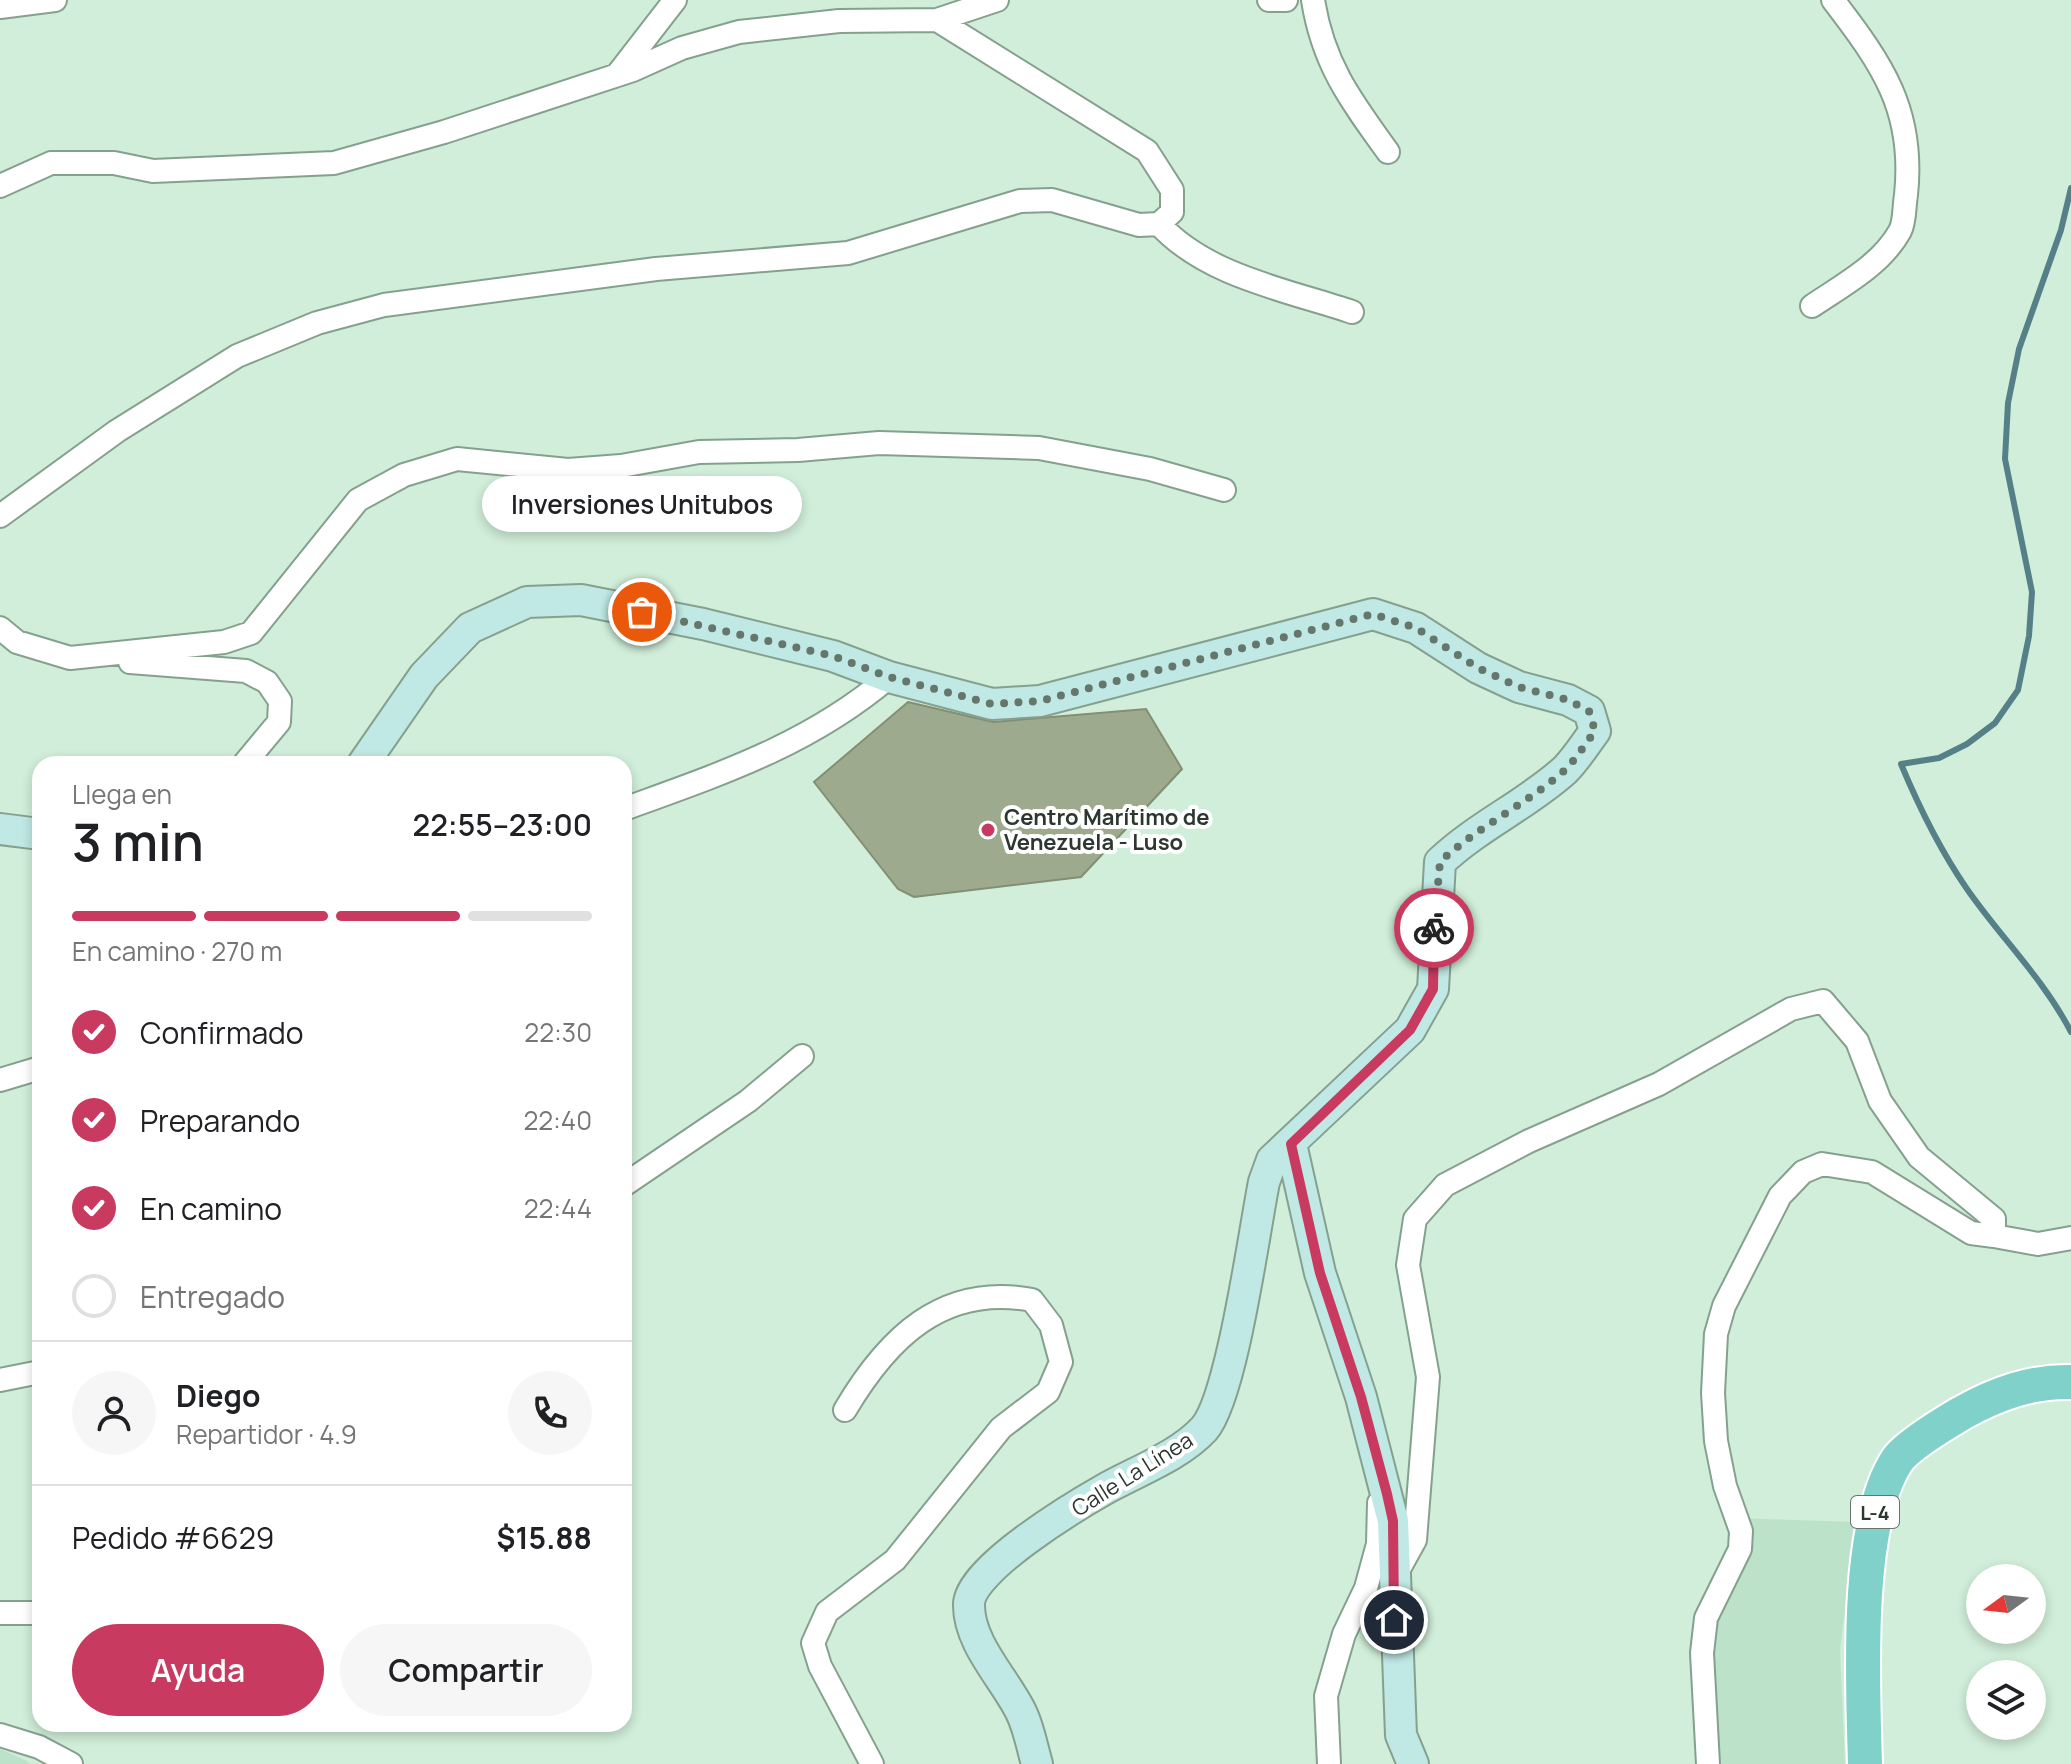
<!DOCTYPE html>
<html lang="es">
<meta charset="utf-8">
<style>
body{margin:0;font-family:Manrope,sans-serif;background:#f6f6f6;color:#202124;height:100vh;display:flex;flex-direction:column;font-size:30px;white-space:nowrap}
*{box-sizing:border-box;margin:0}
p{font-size:26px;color:#757577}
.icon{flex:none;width:44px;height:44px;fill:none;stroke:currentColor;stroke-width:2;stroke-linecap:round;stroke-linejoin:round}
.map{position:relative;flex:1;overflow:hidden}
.sheet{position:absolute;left:32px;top:756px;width:600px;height:976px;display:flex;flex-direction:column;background:#fff;border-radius:24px;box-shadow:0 4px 12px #0003}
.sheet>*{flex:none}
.needle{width:52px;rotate:255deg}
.controls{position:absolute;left:1966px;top:1564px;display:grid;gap:16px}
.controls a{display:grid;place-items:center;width:80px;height:80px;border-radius:50%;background:#fff;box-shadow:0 4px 12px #0003;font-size:40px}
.pin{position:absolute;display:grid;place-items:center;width:68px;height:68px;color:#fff;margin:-34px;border:4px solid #fff;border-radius:50%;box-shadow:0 2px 8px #0007}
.courier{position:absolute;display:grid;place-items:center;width:80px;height:80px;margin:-40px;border:6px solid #c93a60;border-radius:50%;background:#fff;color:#222;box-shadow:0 2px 10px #0007}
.bubble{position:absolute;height:56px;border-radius:28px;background:#fff;box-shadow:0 4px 12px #0003;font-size:26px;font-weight:600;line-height:56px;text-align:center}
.summary em{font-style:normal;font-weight:600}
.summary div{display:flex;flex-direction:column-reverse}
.summary{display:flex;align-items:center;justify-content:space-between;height:136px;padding:0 40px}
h1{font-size:52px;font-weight:600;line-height:60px}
.bar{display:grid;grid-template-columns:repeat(4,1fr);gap:12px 8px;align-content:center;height:96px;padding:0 40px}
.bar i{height:10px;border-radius:6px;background:#e0e0e0}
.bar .current{background:#c93a60}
.bar p{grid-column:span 4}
.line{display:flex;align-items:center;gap:20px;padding:0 40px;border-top:2px solid #e0e0e0}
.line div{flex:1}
.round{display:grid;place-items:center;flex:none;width:84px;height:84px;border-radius:42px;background:#f6f6f6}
ol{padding:0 40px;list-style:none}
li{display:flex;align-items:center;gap:24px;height:88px}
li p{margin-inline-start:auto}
li .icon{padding:8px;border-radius:50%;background:#c93a60;color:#fff;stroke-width:4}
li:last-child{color:#757577}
li i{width:44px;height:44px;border:4px solid #e0e0e0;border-radius:50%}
.primary-button{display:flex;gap:16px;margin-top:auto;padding:16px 40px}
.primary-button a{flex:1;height:92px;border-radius:48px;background:#c93a60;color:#fff;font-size:32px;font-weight:600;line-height:92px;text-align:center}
.primary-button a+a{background:#f6f6f6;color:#202124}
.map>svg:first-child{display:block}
</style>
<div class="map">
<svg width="2071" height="1764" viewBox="0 0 2071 1764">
<rect width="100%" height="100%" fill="#d0eed9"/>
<path fill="#bde2ca" d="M1736,1518L1856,1522L1840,1650L1845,1764H1706L1701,1674L1729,1578Z
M0,1749L25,1760L31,1764H0Z"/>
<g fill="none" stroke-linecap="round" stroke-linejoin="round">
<path stroke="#558088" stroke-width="6" d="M2071,188L2061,230L2019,349L2008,403L2005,459L2032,592L2029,636L2018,690L1995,723L1967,744L1939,758L1901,764C1919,807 1940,850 1967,889C2001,938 2043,978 2071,1032"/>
</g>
<path fill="#9eaa8e" stroke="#838f73" stroke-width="2" d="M908,702L993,722L1146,709L1182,769L1081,877L914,897L898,889L814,782Z"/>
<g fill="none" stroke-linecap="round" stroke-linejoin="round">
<g stroke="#85a18e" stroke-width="26">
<path id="street" d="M1269,0H1286
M1313,0C1323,64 1351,101 1388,152
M0,7L55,0
M617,75L675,0
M0,186L51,163H114L153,171L334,163L444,132L633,70L682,48L739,32L839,21L937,20L997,0
M1159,224C1206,276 1287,290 1352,312
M1812,306C1843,285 1881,265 1900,231C1905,222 1904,206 1906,195C1915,110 1882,64 1833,0
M0,516L117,431L237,356L317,323L384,305L656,269L848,253L1020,201L1052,200L1139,225L1159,224L1172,212V190L1147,151L937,20
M0,628L17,642L70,658L224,642L251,633L358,500L404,475L457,459L568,470L621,466L699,452L798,450L879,443L1039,448L1150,469L1224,490
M130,662L246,671L267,682L280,701L279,722L244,764
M624,809C720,774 809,745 889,677
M0,1080L40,1068
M624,1185L748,1101L802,1056
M1994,1236L2038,1244L2071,1238
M0,1380L40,1372
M845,1410C887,1339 942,1283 1032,1300L1051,1325L1061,1362L1048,1392L1001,1428L895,1560L827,1612L813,1643L820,1666L872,1764
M1394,1578L1415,1540L1428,1377L1408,1265L1415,1219L1445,1185L1529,1141L1659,1084L1791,1009L1823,1001L1857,1041L1880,1101L1919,1157L1994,1219V1236L1971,1233L1872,1172L1822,1164L1803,1172L1780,1196L1724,1306L1716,1334L1713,1393L1716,1441L1725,1486L1741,1531L1740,1549L1706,1618L1702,1653L1708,1764
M0,1613H40
M0,1735L39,1747L71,1764
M1329,1764L1326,1696L1344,1634L1366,1588L1378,1544L1379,1503"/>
</g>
<g stroke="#85a18e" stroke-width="34">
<path id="secondary" d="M363,764L424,676L470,628L527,602L581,600L703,624L833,656L889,677L992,704L1040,701L1373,614L1416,628L1478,668L1519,687L1568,700L1589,711L1595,731C1586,743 1576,759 1565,770C1526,805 1478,826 1440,862L1433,989L1410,1030L1272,1160L1264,1182C1254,1232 1232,1397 1204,1429C1179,1456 1137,1471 1105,1489C1075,1506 970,1569 969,1604C968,1643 1005,1679 1021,1712C1029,1728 1032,1747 1037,1764
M0,829L40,834
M1291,1144L1320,1273L1361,1397L1393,1521L1401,1735L1413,1764"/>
</g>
<g stroke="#fff" stroke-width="38">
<path id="primary" d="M1865,1764C1863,1687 1854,1523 1898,1459C1909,1445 1945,1423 1962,1413C1996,1394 2031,1381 2071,1382"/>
</g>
<use href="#street" stroke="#fff" stroke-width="22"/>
<use href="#secondary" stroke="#c0e8e4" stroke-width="30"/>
<use href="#primary" stroke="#80d1c9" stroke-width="34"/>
</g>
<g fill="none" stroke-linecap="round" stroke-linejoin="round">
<path stroke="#65776a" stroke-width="8" stroke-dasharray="0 14.4" d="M642,612L833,656L889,677L992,704L1040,701L1373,614L1416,628L1478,668L1519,687L1568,700L1589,711L1595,731C1586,743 1576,759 1565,770C1526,805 1478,826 1440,862L1434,928"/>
<path stroke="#c93a60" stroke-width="10" d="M1394,1620L1393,1521L1387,1494L1361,1397L1320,1273L1291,1144L1410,1030L1433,989L1434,928"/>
</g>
<circle fill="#c93a60" stroke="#fff" stroke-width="3" cx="988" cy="830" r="8"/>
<g text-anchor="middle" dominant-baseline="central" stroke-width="8" stroke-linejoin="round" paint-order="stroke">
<rect fill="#fff" stroke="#6b736d" stroke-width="2" x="1851" y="1496" width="48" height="32" rx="6"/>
<g font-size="20" font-weight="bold" fill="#2b372f">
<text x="1875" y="1512">L-4</text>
</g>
<g font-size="22" font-weight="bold" fill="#2b372f" stroke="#fff" text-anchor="start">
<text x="1004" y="817">Centro Marítimo de<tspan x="1004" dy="25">Venezuela - Luso</tspan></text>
</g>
<g font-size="22" fill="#2b372f" stroke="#fff">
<text transform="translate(1132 1474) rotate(-32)">Calle La Línea</text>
</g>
</g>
</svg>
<div class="controls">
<a><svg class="needle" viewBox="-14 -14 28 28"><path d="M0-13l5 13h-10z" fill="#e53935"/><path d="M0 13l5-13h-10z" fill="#757577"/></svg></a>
<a><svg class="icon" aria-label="layers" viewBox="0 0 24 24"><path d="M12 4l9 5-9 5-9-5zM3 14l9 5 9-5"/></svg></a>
</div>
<div class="pin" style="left:642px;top:612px;background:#ea580c"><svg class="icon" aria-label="bag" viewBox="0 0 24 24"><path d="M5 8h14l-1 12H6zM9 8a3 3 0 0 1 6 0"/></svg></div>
<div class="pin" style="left:1394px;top:1620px;background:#1f2937"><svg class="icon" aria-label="home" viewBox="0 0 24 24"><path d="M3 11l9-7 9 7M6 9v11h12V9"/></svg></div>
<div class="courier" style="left:1434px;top:928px"><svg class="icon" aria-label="bike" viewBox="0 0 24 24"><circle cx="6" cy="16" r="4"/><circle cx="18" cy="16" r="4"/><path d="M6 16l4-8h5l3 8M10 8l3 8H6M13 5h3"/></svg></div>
<div class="bubble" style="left:482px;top:476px;width:320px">Inversiones Unitubos</div>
<section class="sheet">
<div class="summary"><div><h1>3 min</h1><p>Llega en</p></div><em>22:55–23:00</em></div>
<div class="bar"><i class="current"></i><i class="current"></i><i class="current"></i><i></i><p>En camino · 270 m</p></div>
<ol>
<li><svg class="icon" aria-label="check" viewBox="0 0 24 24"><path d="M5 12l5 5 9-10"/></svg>Confirmado<p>22:30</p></li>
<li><svg class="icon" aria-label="check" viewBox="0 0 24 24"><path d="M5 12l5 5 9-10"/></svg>Preparando<p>22:40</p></li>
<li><svg class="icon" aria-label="check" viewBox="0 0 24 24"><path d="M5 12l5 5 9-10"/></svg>En camino<p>22:44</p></li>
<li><i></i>Entregado</li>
</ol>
<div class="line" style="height:144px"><a class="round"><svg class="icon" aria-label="person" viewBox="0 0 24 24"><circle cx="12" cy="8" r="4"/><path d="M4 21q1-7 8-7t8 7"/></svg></a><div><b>Diego</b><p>Repartidor · 4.9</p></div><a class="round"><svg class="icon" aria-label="phone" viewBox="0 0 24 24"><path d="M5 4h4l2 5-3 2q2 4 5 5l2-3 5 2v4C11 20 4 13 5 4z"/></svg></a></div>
<div class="line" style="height:104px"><div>Pedido #6629</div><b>$15.88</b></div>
<div class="primary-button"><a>Ayuda</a><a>Compartir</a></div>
</section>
</div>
